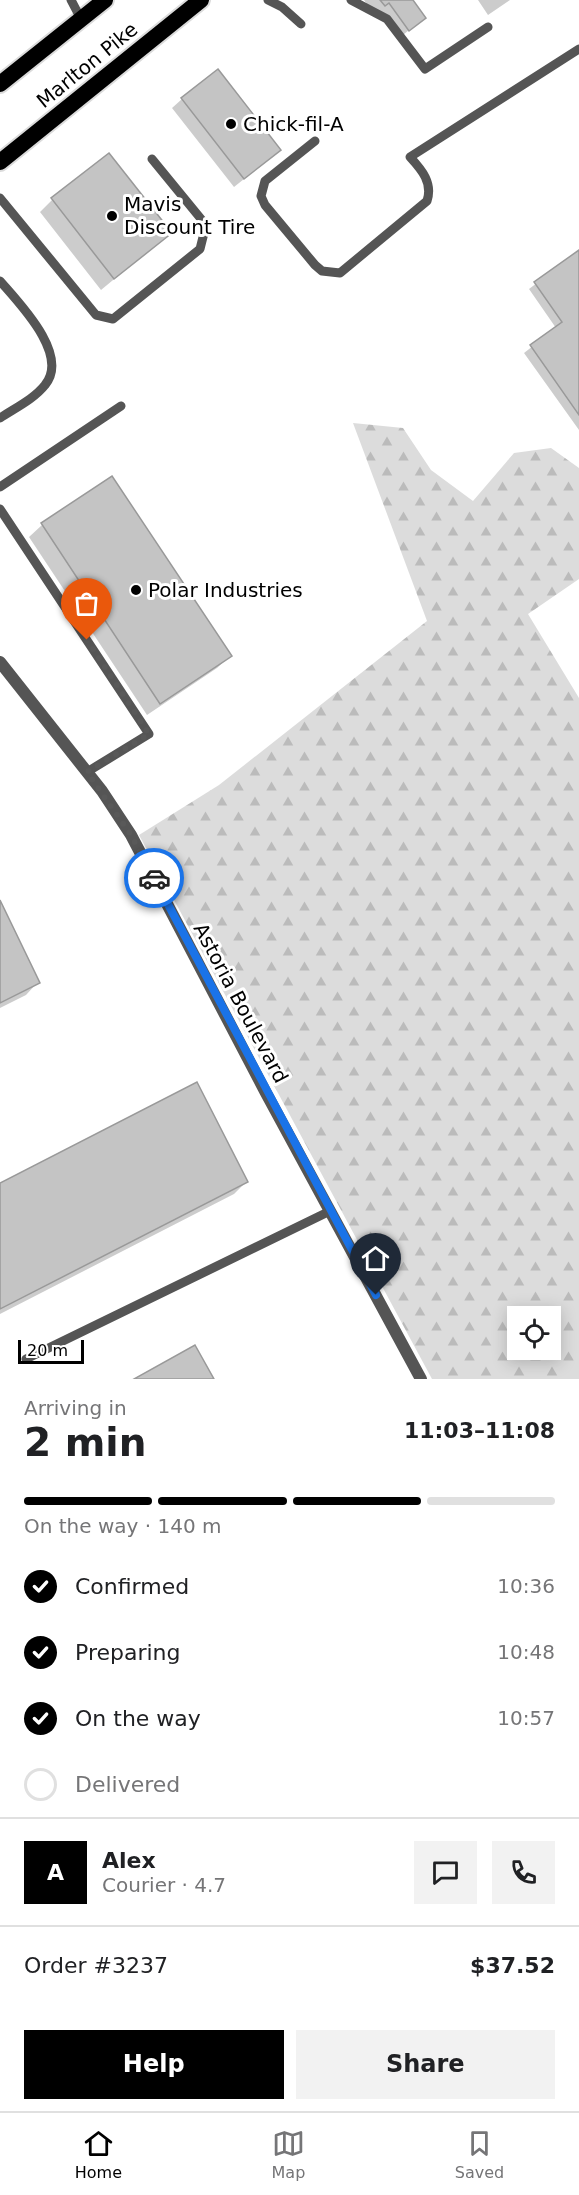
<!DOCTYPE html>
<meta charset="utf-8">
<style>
body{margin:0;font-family:"DejaVu Sans",sans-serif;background:#f2f2f2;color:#202124;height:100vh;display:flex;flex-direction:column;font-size:22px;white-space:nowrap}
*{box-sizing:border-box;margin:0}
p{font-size:20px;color:#757577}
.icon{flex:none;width:33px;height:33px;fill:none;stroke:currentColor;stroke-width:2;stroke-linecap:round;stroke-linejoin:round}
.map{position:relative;height:1379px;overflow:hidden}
.panel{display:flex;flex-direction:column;background:#fff;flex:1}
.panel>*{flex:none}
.tools{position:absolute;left:507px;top:1306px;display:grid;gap:12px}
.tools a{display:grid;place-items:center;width:54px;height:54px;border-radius:0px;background:#fff;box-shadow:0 3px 15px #0003;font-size:30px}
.scale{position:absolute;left:18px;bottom:15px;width:66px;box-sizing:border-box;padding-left:6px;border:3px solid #000;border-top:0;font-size:16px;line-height:21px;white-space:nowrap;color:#000;-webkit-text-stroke:4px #fff;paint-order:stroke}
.pin{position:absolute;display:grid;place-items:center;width:51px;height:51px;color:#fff;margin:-62px -26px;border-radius:50% 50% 50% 0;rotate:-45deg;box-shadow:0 0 6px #0007}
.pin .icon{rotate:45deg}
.courier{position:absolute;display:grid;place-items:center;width:60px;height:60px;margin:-30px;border:4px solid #1a73e8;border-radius:50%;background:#fff;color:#222;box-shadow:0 2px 8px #0007}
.headline em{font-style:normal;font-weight:700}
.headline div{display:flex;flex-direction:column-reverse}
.headline{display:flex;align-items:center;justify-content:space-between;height:102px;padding:0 24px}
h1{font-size:39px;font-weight:700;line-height:45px}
.bar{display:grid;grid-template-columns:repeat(4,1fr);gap:9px 6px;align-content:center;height:72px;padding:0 24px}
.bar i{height:8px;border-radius:4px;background:#e0e0e0}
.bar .on{background:#000}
.bar p{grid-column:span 4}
.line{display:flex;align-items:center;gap:15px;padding:0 24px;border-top:2px solid #e0e0e0}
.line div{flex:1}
.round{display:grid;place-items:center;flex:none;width:63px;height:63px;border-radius:0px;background:#f2f2f2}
ol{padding:0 24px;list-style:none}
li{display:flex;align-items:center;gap:18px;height:66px}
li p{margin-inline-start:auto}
li .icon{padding:6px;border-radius:50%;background:#000;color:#fff;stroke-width:4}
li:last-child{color:#757577}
li i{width:33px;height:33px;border:3px solid #e0e0e0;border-radius:50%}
.button{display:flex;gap:12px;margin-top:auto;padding:12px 24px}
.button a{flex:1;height:69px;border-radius:0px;background:#000;color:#fff;font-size:24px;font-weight:700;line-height:69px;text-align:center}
.button a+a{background:#f2f2f2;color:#202124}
.menu{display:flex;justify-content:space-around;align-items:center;height:84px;border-top:2px solid #e0e0e0;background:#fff;font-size:16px;color:#757577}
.menu a{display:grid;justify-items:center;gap:3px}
.menu .on{color:#000}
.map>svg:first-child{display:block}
</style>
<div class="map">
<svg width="579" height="1379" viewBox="0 0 579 1379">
<defs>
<pattern id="forest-firs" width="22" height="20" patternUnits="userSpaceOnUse" patternTransform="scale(1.5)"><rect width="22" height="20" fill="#dcdcdc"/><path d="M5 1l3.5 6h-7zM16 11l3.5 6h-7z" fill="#bbb"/></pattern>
</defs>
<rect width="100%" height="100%" fill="#fff"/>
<path fill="url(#forest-firs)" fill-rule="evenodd" d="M353,423L403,428L431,470L473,501L514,453L551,448L579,468V579L528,614L579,698V1379H432L139,835L219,785L427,621ZM518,1317H550V1350H518Z"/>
<path fill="#0003" d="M364,0H412L424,18L398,39L379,12L374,15Z
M478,0H510L488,15Z
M182,99L269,159L234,187L172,108Z
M52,200L170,233L101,290L40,212Z
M579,251V430L524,353L556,328L529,289Z
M111,478L230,656L217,668L147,715L29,537L42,525Z
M0,904L38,982L26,995L0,1008Z
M246,1182L234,1194L0,1314V1184Z"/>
<path fill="#c4c4c4" stroke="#999" stroke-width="1.5" d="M380,0H413L426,18L409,31L389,3L385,6Z
M218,69L281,150L244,179L181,98Z
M109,153L172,233L114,279L51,198Z
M579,250V415L530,345L562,322L534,282Z
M112,476L232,656L160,704L41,523Z
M0,900L40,983L0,1003Z
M197,1082L248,1182L0,1309V1183Z
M195,1345L214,1379H134Z"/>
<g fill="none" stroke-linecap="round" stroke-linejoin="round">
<g stroke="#dbdbdb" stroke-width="20">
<path id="trunk" d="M0,84L105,0
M0,162L201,0"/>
</g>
<path stroke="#555" stroke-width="9" d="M71,0L81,19
M268,0L282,7L301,24
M351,0L387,19L425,69L488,27
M315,141L265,181L261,196L265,205L315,265L322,271L340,273L427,201C433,183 422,170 410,157L579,49
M0,198L96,315L113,319L200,249L206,225L152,159
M0,281C20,304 70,355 45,385C34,399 15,408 0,418
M0,487L121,406
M0,509L149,734L87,772
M26,1359L330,1211"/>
<path stroke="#555" stroke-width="12" d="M0,662L102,791L131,835L266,1093L421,1379"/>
<use href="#trunk" stroke="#000" stroke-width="16"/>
</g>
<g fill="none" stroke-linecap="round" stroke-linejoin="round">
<path stroke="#595959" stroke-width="6" stroke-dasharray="0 10.8" d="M87,640L149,734L87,772L131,835L154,878"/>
<path stroke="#1a73e8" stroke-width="8" d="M154,878L376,1295"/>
</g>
<g fill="#000" stroke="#fff" stroke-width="2">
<circle cx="231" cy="124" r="6"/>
<circle cx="112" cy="216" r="6"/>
<circle cx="136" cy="590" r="6"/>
</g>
<g text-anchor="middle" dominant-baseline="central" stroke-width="6" stroke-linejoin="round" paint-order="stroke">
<g font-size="20" fill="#000" stroke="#fff">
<text transform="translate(87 65) rotate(-39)">Marlton Pike</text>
<text transform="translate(241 1003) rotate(62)">Astoria Boulevard</text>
</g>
<g font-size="20" fill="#000" stroke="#fff" text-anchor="start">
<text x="243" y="124">Chick-fil-A</text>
<text x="124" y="204">Mavis<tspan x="124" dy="23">Discount Tire</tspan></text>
<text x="148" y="590">Polar Industries</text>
</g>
</g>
</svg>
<div class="tools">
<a><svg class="icon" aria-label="locate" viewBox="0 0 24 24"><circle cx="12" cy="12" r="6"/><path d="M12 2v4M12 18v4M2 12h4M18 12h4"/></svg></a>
</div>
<div class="scale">20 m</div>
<div class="pin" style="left:87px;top:640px;background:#ea580c"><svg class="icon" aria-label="bag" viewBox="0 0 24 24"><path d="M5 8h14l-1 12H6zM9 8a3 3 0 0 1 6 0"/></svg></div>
<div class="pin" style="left:376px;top:1295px;background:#1f2937"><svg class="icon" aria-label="home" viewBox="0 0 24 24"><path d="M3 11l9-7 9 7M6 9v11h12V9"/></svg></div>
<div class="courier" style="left:154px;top:878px"><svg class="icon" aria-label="car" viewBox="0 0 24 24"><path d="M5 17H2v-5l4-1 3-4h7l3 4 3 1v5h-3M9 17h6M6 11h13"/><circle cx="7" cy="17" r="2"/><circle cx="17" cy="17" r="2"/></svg></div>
</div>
<section class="panel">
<div class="headline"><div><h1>2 min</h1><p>Arriving in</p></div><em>11:03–11:08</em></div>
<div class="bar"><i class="on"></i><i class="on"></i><i class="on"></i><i></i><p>On the way · 140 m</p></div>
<ol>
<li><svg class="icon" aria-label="check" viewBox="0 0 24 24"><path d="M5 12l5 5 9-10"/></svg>Confirmed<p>10:36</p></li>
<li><svg class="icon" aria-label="check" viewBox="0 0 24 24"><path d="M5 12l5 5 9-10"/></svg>Preparing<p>10:48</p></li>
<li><svg class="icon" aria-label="check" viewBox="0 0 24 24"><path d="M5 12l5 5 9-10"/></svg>On the way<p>10:57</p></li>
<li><i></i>Delivered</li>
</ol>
<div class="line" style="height:108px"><b class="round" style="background:#000;color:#fff">A</b><div><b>Alex</b><p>Courier · 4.7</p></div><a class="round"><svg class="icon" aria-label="chat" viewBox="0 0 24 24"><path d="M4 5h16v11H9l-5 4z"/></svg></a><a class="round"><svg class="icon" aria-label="phone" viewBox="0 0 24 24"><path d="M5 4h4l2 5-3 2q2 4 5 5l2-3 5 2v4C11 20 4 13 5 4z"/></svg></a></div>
<div class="line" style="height:78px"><div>Order #3237</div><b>$37.52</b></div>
<div class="button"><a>Help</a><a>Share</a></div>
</section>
<nav class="menu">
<a class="on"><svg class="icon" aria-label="home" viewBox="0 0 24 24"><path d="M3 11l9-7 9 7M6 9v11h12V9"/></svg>Home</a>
<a><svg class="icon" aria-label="map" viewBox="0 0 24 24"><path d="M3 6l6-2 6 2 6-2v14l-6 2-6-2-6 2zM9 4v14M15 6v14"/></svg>Map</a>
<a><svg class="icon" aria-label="saved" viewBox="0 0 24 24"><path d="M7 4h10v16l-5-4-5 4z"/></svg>Saved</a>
</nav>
